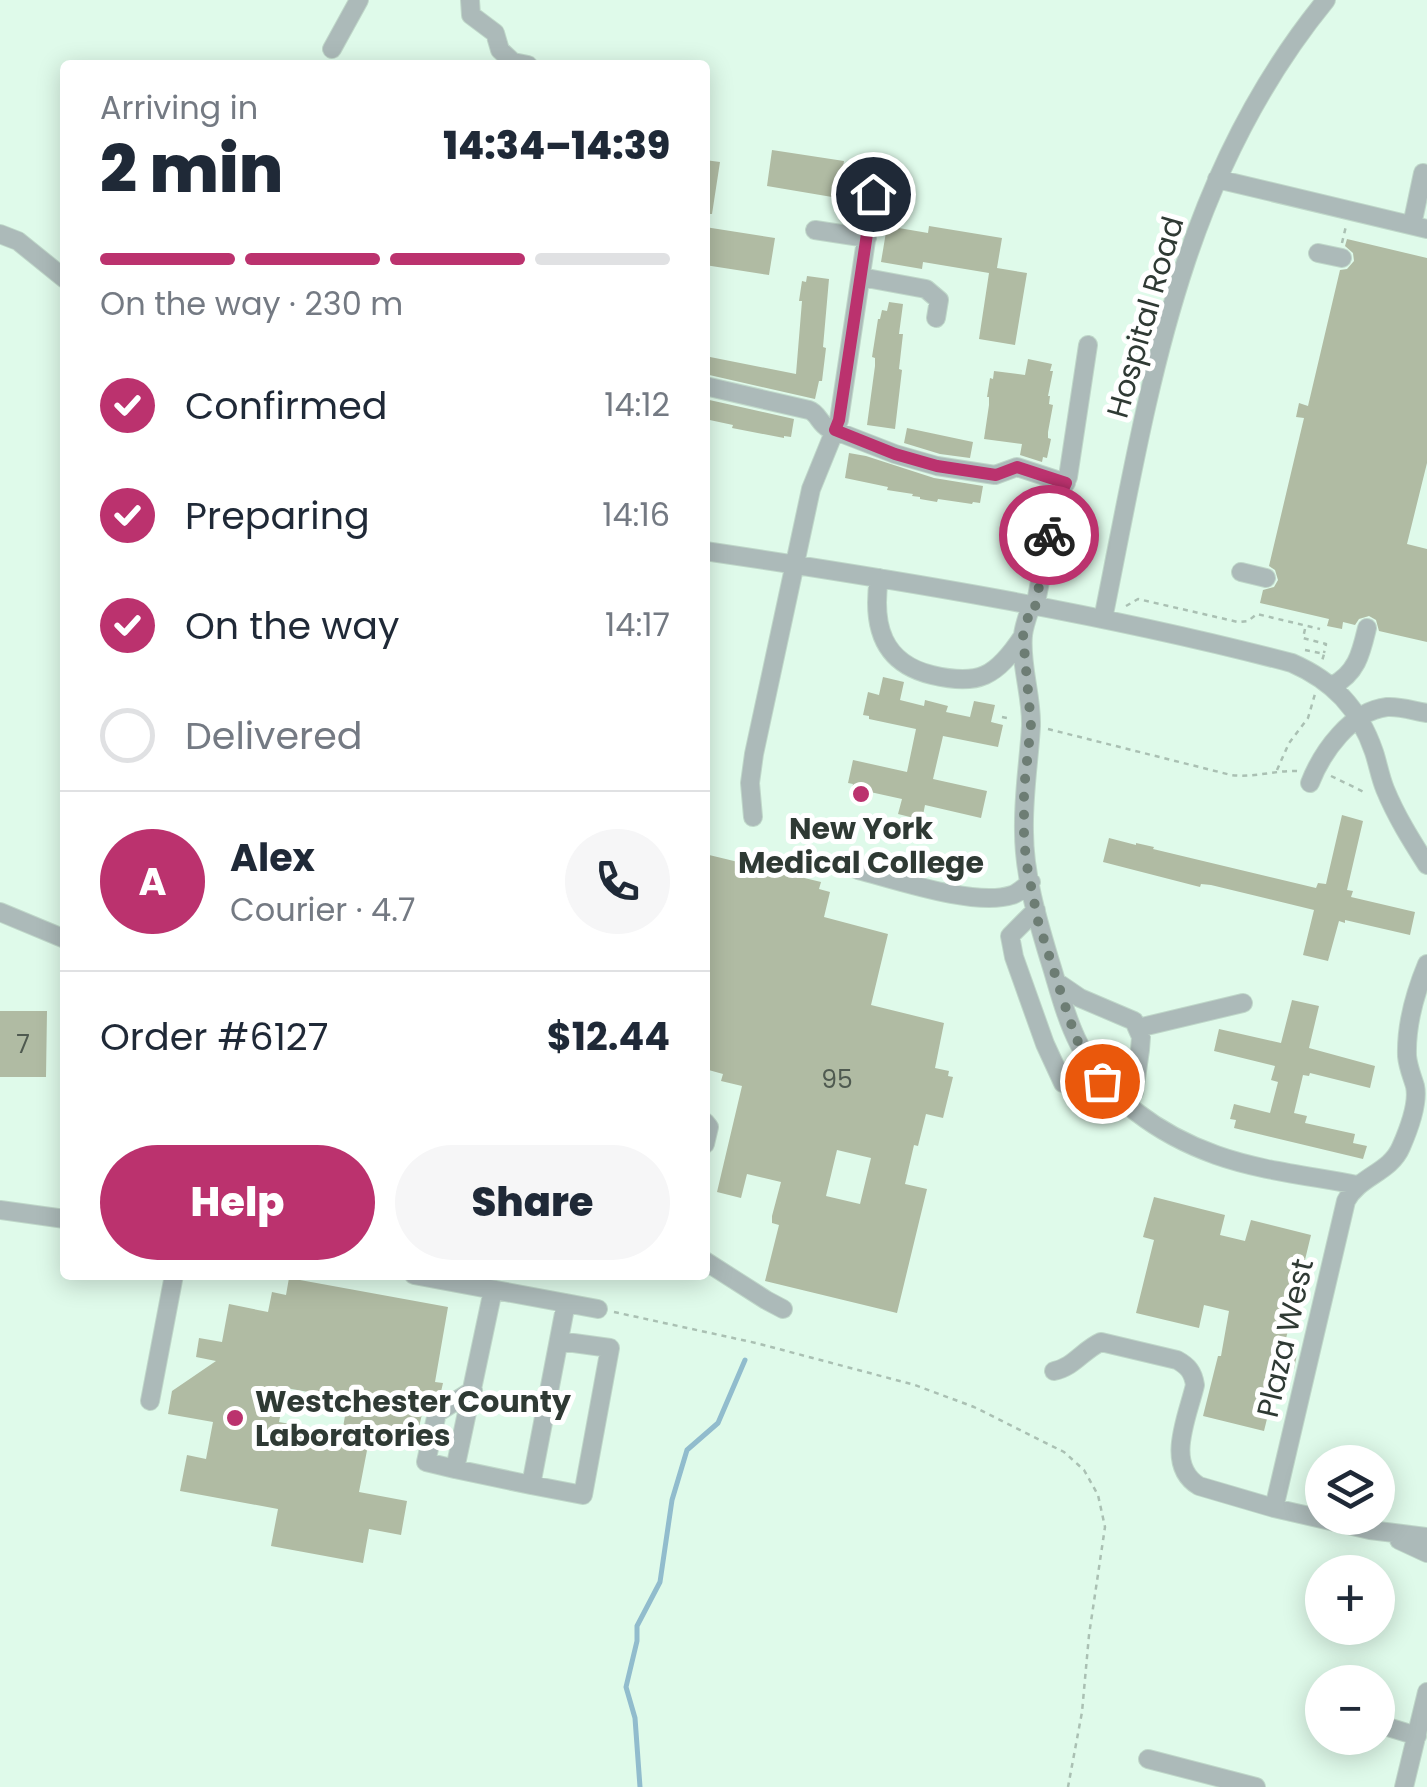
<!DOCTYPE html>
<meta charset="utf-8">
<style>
body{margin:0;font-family:Poppins,sans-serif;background:#f6f6f7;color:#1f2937;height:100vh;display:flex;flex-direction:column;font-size:38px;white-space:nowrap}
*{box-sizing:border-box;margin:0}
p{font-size:32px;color:#747a83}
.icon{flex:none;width:55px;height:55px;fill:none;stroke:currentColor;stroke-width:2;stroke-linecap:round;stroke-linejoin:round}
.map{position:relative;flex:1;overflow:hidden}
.drawer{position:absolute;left:60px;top:60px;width:650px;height:1220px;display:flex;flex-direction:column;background:#fff;border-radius:10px;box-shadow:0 5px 25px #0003}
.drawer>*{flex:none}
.fabs{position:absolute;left:1305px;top:1445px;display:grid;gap:20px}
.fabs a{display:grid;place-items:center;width:90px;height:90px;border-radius:50%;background:#fff;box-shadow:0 5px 25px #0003;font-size:50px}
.pin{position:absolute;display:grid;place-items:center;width:85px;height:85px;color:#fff;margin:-42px;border:5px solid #fff;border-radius:50%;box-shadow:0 2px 10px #0007}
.courier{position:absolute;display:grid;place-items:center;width:100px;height:100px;margin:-50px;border:8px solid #bb326e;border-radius:50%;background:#fff;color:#222;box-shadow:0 2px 12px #0007}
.head em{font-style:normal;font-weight:800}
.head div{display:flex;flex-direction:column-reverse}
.head{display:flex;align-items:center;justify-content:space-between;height:170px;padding:0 40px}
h1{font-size:65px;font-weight:800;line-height:75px}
.bar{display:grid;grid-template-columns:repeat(4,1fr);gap:15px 10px;align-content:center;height:120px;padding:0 40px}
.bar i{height:12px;border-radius:8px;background:#e0e1e3}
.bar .on{background:#bb326e}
.bar p{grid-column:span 4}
.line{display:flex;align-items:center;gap:25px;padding:0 40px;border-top:2px solid #e0e1e3}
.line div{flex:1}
.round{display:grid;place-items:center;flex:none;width:105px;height:105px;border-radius:52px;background:#f6f6f7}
ol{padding:0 40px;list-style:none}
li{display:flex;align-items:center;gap:30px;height:110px}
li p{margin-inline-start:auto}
li .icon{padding:10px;border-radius:50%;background:#bb326e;color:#fff;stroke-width:4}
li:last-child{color:#747a83}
li i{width:55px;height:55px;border:5px solid #e0e1e3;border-radius:50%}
.primary-button{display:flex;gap:20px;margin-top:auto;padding:20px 40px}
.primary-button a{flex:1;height:115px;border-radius:60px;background:#bb326e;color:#fff;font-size:40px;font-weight:800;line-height:115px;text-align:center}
.primary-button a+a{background:#f6f6f7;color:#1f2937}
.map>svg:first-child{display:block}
</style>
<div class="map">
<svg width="1427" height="1787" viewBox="0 0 1427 1787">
<rect width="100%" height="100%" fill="#dffaea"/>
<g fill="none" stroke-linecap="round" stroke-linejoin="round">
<path stroke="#91bccd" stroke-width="5" d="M640,1787L635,1718L626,1687L637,1641V1626L660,1582L672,1500L687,1450L718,1423L745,1360"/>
</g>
<path fill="#b0bba3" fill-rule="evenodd" d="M772,150L844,161L838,198L767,186Z
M705,160L720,162L712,214H705Z
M887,226L928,233L929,226L1002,238L997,268L1027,273L1015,345L979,339L989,273L923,262L922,269L881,262Z
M705,227L775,238L769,275L705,265Z
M1347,239L1427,258V463L1407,544L1427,549V642L1379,631L1376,620L1369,616L1359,619L1355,625L1343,622L1342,629L1327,626L1329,619L1260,603L1263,590L1274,587L1278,580L1275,570L1269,566L1304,418L1296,417L1299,403L1308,406L1340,270L1347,269L1354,261L1353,253L1345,246Z
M807,276L829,279L823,347L826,348L822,381H819L815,399L705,374V356L796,374L802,301H799L802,281L806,282Z
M889,302L903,304L899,334H903L899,369L902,370L895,429L867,425L875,366V358L872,357L878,319H880L882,310L887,311Z
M1028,359L1052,364L1050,371H1053L1048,396H1050L1049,404L1053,405L1048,432V438L1051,439L1047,458L1043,457L1042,462L1020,455L1022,444L984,439L989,405V397H987L990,378L993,379L994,371L1025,375Z
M705,399L794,419L791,437L784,436V438L732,428L733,425L705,419Z
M907,428L973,442L970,458L940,454L904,443Z
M849,453L866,456L934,478L983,486L980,503L973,502L972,504L938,499L937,502L920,499V497L912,496L913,494L887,490L888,487L845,478Z
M883,677L904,682L900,700L924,706L925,700L948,706L946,712L970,717L974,701L995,705L991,722L1003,725L998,747L943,736L933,779L987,791L981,818L925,805L922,820L898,814L902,799L852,788L853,784L848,783L853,760L907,772L916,729L869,719V716L863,715L868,692L879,695Z
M1342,815L1363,821L1347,890L1353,891L1351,897L1415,912L1410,935L1345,920V923L1339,921L1328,961L1303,955L1314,910L1211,885L1201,884L1200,887L1103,862L1109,838L1136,845V843L1154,847L1153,849L1316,888L1318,883L1326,884Z
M705,854L821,882L819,889L830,892L824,917L888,934L871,1005L944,1023L935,1068L949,1071L948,1076L953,1077L943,1118L926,1114L918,1146L914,1145L905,1184L927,1189L897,1313L765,1281L779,1225L772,1223V1216L781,1182L747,1174L741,1198L717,1192L742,1086L721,1081L723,1074L705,1069ZM837,1150L871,1158L860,1204L826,1196Z
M1292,1000L1319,1006L1309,1048L1375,1066L1370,1088L1310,1073L1309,1076L1303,1075L1294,1113L1307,1116L1305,1123L1355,1134L1353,1143L1367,1146L1363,1159L1234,1128L1236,1120L1230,1119L1234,1104L1270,1113L1278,1082L1271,1080L1275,1066L1214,1051L1219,1029L1281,1043Z
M0,1011H47L46,1077H0Z
M1154,1197L1225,1215L1220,1235L1245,1241L1251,1220L1311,1235L1283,1351L1297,1354L1294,1369L1280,1366L1264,1431L1203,1416L1218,1356H1221L1229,1311L1204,1305L1199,1328L1136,1313L1154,1240L1143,1237Z
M289,1278L448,1307L435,1382L443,1383L440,1396L431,1402L425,1401L414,1449L369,1440L359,1492L407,1501L401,1535L369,1529L363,1563L271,1546L278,1509L180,1491L187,1455L206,1459L213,1422L168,1414L172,1391L216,1361L196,1357L199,1338L222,1342L229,1304L268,1312L272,1292L286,1295ZM286,1388L348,1399L342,1433L279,1422Z"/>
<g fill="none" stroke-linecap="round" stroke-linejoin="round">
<g stroke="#bfd7c9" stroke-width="20">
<path id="minor" d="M470,0L471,15L495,33L500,50L513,62L528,65
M332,49L359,0
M1217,179L1427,229
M1412,225L1423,173
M815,230L867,238
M0,234L18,241L65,279
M1318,253L1342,258
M861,277L926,289L939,300L936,318
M705,386L809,410C818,413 819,423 828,428L895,454L937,466L995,475L1017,467L1066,483
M705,551C899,580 1102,613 1292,663C1333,681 1359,708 1374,752C1378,764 1380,777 1385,789C1396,816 1411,840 1427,865
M1241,572L1266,578
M879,578C872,625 882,663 932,675C979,686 996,677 1023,636
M1031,606C1028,615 1024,626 1023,635C1020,665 1032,696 1031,726C1029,761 1023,796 1024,832C1024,874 1037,918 1049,958C1058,986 1065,1017 1079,1044C1106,1098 1160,1135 1216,1155C1261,1171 1311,1176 1357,1185
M1035,607L1055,506L1068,477L1088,345
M1103,619C1148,397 1177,182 1326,0
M1332,686C1357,673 1361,653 1367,628
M1310,783C1322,752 1351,711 1387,707C1400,706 1414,711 1427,713
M753,817L750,783L754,754L811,489L839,420L873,194
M858,870C897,880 975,907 1012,895C1019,893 1025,886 1031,882
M1036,910L1010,936L1014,957L1045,1044L1063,1083L1116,1096
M0,912L65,939
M1058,983L1080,998L1134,1021L1141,1037L1140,1050L1134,1092L1123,1103
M1138,1028L1243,1003
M705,1122L709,1127L705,1144
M0,1210L65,1219
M705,1261L766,1300L783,1309
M414,1275L598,1309
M493,1290L455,1469L531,1485
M559,1341L610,1348L583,1495L531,1485L566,1303
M1054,1371C1074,1367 1083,1350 1101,1342L1177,1360C1188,1366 1193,1372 1195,1385C1188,1416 1164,1465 1199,1486L1274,1508L1370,1530L1427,1537
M150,1401L174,1275
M455,1469L426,1462L437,1413L473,1390
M1274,1508L1346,1201C1359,1176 1390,1173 1401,1147C1408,1131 1419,1104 1415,1086C1412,1076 1408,1067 1407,1056C1406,1025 1415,993 1427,964
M1399,1540L1427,1553
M1378,1724L1417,1736
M1148,1759L1256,1787
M1404,1787L1427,1692"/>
</g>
<path stroke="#aac0b3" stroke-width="2.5" stroke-dasharray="5 5" stroke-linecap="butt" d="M1342,243L1346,226
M1126,606L1138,599L1238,622L1248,621L1257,614L1320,629
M1305,629L1303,638L1326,644L1324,653
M1305,650L1324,654L1322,661
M1002,717L1011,719
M1048,729L1231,775C1253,778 1276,770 1299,771
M1277,770L1289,743L1308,718L1315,694
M1331,776L1366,793
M614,1312L756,1343L915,1385L974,1407L1064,1452L1084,1470L1098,1495L1105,1527L1089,1635L1082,1712L1068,1787"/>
<use href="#minor" stroke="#acbab9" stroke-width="18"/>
</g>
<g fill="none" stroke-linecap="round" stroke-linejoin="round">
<path stroke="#6d7d74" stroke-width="10" stroke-dasharray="0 18" d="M1049,535L1035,607L1031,606L1023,636L1031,724L1024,789V835L1026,861L1038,921L1069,1018L1078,1042L1102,1081"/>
<path stroke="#bb326e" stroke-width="12" d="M873,194L839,420L835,430L895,454L937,466L996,475L1017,467L1066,483L1055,506L1049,535"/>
</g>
<g fill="#bb326e" stroke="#fff" stroke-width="4">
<circle cx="861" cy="794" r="10"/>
<circle cx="235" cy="1418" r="10"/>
</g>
<g text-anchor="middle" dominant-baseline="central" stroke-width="10" stroke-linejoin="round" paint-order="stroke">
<g font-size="25" fill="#4f5a50">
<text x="23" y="1044">7</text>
<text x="837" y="1079">95</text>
</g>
<g font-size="30" fill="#2f3a34" stroke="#fff">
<text transform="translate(1145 317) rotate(-74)">Hospital Road</text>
<text transform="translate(1285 1338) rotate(-77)">Plaza West</text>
</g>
<g font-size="30" font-weight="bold" fill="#2f3a34" stroke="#fff">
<text x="861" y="828">New York<tspan x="861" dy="34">Medical College</tspan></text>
<text x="255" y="1401" text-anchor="start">Westchester County<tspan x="255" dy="34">Laboratories</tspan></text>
</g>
</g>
</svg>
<div class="fabs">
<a><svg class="icon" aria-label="layers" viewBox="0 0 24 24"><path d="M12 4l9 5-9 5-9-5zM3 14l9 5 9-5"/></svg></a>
<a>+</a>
<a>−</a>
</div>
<div class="pin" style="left:1102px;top:1081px;background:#ea580c"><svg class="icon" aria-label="bag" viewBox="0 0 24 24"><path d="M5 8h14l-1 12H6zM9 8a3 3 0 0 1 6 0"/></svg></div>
<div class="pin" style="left:873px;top:194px;background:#1f2937"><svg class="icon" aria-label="home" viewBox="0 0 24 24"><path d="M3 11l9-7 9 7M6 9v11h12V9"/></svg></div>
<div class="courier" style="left:1049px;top:535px"><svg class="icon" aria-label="bike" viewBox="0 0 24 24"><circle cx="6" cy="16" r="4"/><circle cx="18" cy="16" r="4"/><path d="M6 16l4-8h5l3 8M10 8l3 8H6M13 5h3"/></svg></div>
<section class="drawer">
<div class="head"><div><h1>2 min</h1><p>Arriving in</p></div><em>14:34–14:39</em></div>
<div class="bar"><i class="on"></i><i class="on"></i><i class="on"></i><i></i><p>On the way · 230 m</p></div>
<ol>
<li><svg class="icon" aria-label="check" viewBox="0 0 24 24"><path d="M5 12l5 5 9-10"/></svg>Confirmed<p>14:12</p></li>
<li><svg class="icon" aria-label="check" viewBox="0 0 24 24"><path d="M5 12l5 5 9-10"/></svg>Preparing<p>14:16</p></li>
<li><svg class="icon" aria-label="check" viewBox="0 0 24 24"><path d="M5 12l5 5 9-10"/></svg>On the way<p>14:17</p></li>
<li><i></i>Delivered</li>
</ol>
<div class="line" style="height:180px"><b class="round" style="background:#bb326e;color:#fff">A</b><div><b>Alex</b><p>Courier · 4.7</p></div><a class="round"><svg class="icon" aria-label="phone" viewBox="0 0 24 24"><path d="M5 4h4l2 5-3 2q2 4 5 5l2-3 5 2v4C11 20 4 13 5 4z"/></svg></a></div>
<div class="line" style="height:130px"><div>Order #6127</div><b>$12.44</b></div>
<div class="primary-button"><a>Help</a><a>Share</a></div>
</section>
</div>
